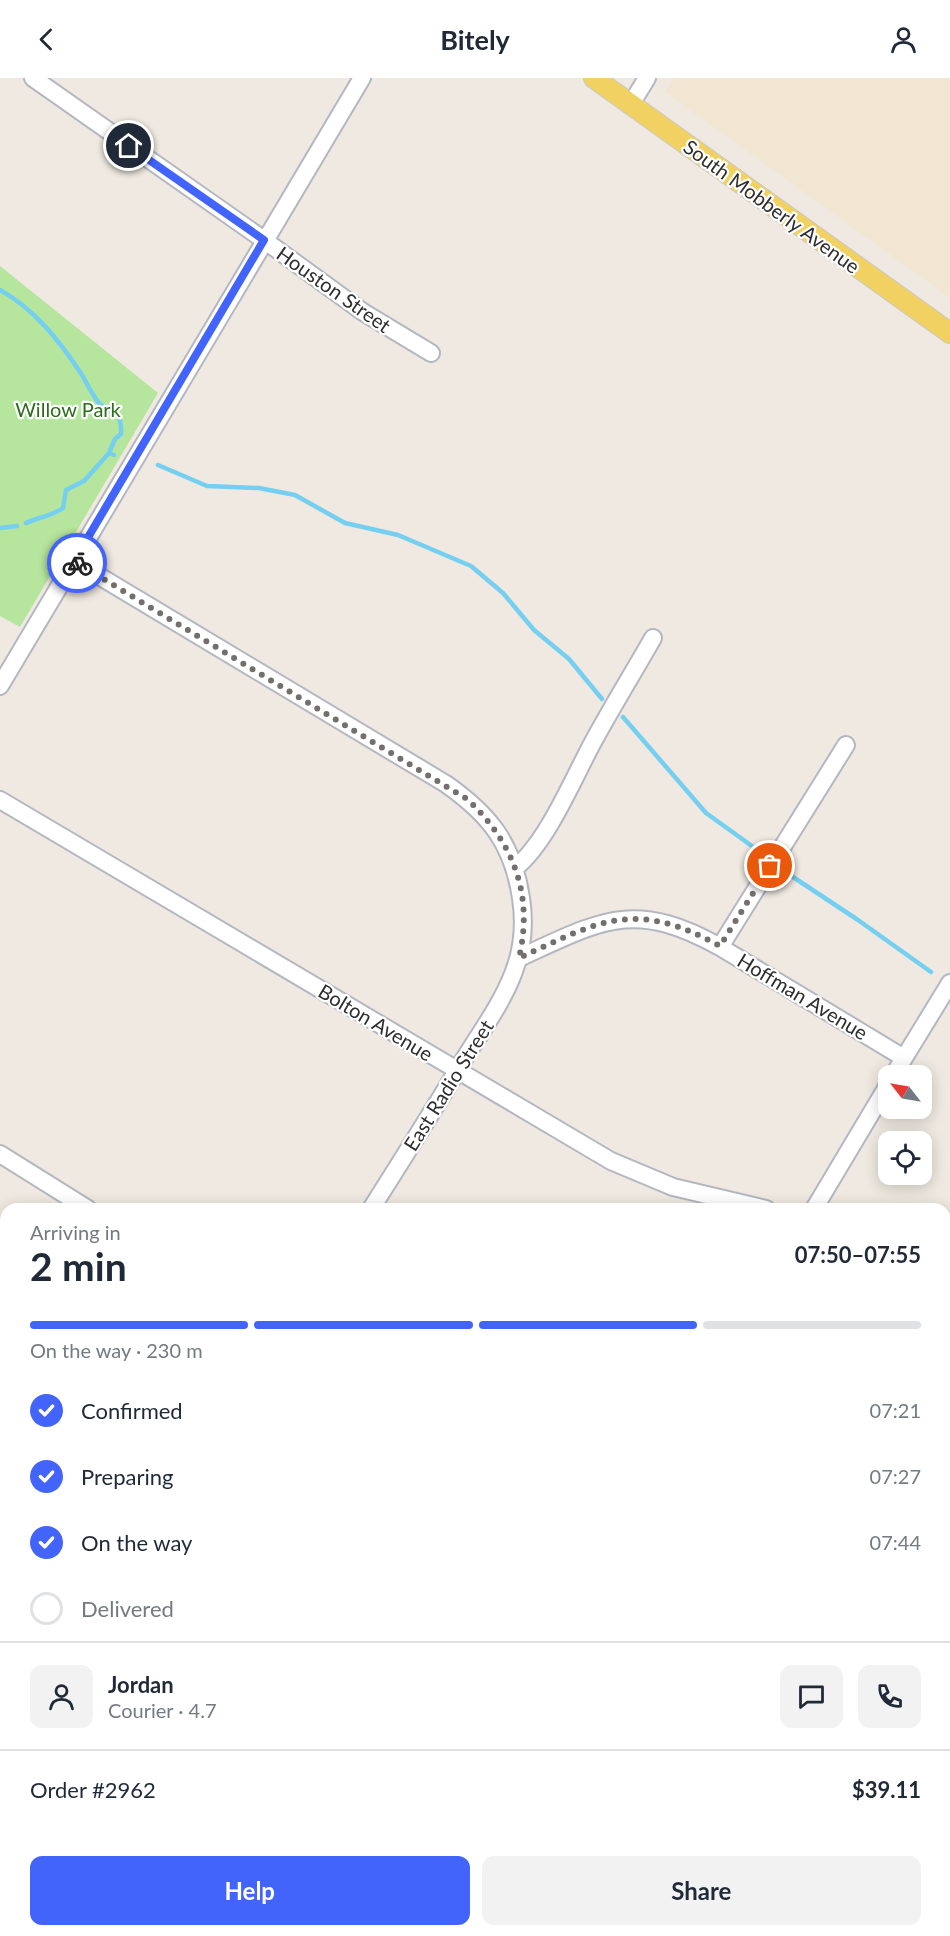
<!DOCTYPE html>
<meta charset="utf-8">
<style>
body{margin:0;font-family:Lato,sans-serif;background:#f2f2f3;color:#1f2937;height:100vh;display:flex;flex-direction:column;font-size:22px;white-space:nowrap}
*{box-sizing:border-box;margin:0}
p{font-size:20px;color:#747a83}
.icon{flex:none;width:33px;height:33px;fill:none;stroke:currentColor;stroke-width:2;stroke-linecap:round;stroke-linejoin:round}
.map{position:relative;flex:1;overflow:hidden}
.drawer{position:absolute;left:0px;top:1125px;width:951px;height:734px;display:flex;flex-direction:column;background:#fff;border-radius:18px 18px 0 0;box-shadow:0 3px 15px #0003}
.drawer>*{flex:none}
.needle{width:39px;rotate:301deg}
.tools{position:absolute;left:878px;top:987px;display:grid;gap:12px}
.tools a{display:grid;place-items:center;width:54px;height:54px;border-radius:12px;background:#fff;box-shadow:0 3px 15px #0003;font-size:30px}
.pin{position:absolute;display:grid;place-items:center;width:51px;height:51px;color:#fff;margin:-26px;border:3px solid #fff;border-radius:50%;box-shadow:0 2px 6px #0007}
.courier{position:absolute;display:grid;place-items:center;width:60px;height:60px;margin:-30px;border:4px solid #4264fb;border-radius:50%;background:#fff;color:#222;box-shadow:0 2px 8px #0007}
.head em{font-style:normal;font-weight:700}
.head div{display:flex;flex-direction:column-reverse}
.head{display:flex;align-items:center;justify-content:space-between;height:102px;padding:0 30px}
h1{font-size:39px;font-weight:700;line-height:45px}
.bar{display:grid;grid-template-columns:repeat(4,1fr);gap:9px 6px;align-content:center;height:72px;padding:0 30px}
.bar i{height:8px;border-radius:4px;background:#e0e1e3}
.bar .on{background:#4264fb}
.bar p{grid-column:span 4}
.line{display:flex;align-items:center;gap:15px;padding:0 30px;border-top:2px solid #e0e1e3}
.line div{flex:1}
.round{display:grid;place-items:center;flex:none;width:63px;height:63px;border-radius:12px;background:#f2f2f3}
ol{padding:0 30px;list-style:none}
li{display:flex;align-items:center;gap:18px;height:66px}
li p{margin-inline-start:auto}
li .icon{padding:6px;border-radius:50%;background:#4264fb;color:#fff;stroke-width:4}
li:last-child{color:#747a83}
li i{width:33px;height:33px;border:3px solid #e0e1e3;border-radius:50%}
.primary-button{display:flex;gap:12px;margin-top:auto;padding:12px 30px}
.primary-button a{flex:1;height:69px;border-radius:12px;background:#4264fb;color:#fff;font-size:24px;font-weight:700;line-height:69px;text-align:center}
.primary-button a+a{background:#f2f2f3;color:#1f2937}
header{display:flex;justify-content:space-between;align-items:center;height:78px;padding:0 30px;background:#fff;font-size:27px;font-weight:700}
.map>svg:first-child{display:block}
</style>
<header><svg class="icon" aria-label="back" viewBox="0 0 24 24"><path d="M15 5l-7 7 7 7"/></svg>Bitely<svg class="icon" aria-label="person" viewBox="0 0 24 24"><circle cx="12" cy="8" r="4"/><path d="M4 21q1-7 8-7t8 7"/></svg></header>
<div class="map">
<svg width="950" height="1858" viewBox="0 0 950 1858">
<rect width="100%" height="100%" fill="#efe9e1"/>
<path fill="#f0e6d1" d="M674,0H950V220L665,14Z"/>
<path fill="#b6e59e" d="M0,188L158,315L20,549L0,538Z"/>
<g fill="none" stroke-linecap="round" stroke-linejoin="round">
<path stroke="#75cff0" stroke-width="4.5" d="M0,212C34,231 59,262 80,294C86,303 92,317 99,325C112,338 122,331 121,356L115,361L109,375
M158,387L207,408L259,410L295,417L345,445L398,457L471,488L503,515L534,552L569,581L602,621
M26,445C39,439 52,438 63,430L66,412L84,403L109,375L114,377
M0,450L17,448
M623,639L706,735L763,776
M793,799L858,842L931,894"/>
<g stroke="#b4b7c1" stroke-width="20">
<path id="minor" d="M33,0L264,162L363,234L431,275
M631,26L647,0
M74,483L446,706C490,737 513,766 521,820C525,846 523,871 513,896C501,927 480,955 463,983C433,1033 402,1082 371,1131
M0,608L362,0
M0,722L611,1083L673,1109L766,1131
M516,789C547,764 573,701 593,664C612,629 633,595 653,560
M720,869L846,667
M519,880C602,842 634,821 720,869L904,980
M893,998L950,905
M0,1076L88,1131
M814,1131L888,1007
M0,1239L6,1229
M945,1320L950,1321
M0,1675L6,1664
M0,1803L6,1807
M75,1852L83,1858
M331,1858L334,1852
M602,1858L605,1852
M873,1858L876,1852"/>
</g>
<g stroke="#c9c9c9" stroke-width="22">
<path id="major" d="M594,0L950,255"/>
</g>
<use href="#minor" stroke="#fff" stroke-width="16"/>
<use href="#major" stroke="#f2d163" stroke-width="20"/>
</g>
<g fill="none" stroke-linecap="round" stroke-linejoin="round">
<path stroke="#726f6d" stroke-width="6" stroke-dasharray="0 10.8" d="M77,485L467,721C513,764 534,816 519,880C602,842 634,821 720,868L770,788"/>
<path stroke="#4264fb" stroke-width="8" d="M77,485L74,483L264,162L129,68"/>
</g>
<g text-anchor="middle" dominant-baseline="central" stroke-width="4.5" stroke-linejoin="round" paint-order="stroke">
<g font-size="20" fill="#2e2e2e" stroke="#fff">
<text transform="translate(772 128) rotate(36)">South Mobberly Avenue</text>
<text transform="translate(334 211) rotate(35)">Houston Street</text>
<text transform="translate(803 918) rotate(31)">Hoffman Avenue</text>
<text transform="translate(376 944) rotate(31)">Bolton Avenue</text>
<text transform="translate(448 1007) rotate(-58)">East Radio Street</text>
</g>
<g font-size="20" fill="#2c6e1b" stroke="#fff">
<text x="68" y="331">Willow Park</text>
</g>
</g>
</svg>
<div class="tools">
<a><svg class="needle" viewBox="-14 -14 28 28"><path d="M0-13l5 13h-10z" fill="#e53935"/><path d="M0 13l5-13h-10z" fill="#747a83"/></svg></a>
<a><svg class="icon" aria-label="locate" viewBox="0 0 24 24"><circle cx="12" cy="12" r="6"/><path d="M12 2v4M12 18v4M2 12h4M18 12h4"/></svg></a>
</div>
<div class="pin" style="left:770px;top:788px;background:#ea580c"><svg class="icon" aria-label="bag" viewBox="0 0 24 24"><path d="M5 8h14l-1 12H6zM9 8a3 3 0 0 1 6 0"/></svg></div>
<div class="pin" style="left:129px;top:68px;background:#1f2937"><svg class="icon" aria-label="home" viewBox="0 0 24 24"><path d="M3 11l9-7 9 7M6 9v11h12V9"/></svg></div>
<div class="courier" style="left:77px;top:485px"><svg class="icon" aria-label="bike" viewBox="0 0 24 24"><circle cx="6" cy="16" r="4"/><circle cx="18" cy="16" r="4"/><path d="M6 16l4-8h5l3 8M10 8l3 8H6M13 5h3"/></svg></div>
<section class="drawer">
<div class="head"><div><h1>2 min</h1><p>Arriving in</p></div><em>07:50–07:55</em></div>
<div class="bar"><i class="on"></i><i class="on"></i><i class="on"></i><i></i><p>On the way · 230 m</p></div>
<ol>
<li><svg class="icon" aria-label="check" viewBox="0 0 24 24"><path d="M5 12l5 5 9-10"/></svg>Confirmed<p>07:21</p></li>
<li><svg class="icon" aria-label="check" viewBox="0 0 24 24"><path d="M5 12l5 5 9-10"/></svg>Preparing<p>07:27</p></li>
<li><svg class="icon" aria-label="check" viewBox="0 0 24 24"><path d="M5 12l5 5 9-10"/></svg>On the way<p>07:44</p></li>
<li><i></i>Delivered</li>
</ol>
<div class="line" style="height:108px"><a class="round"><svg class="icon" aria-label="person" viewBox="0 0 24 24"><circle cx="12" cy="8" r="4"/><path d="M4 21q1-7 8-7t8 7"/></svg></a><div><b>Jordan</b><p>Courier · 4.7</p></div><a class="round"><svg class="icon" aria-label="chat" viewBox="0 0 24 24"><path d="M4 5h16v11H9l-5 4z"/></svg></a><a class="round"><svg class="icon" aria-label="phone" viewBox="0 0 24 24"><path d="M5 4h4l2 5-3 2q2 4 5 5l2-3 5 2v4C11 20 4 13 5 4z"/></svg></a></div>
<div class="line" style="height:78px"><div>Order #2962</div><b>$39.11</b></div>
<div class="primary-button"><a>Help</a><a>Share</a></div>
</section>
</div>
